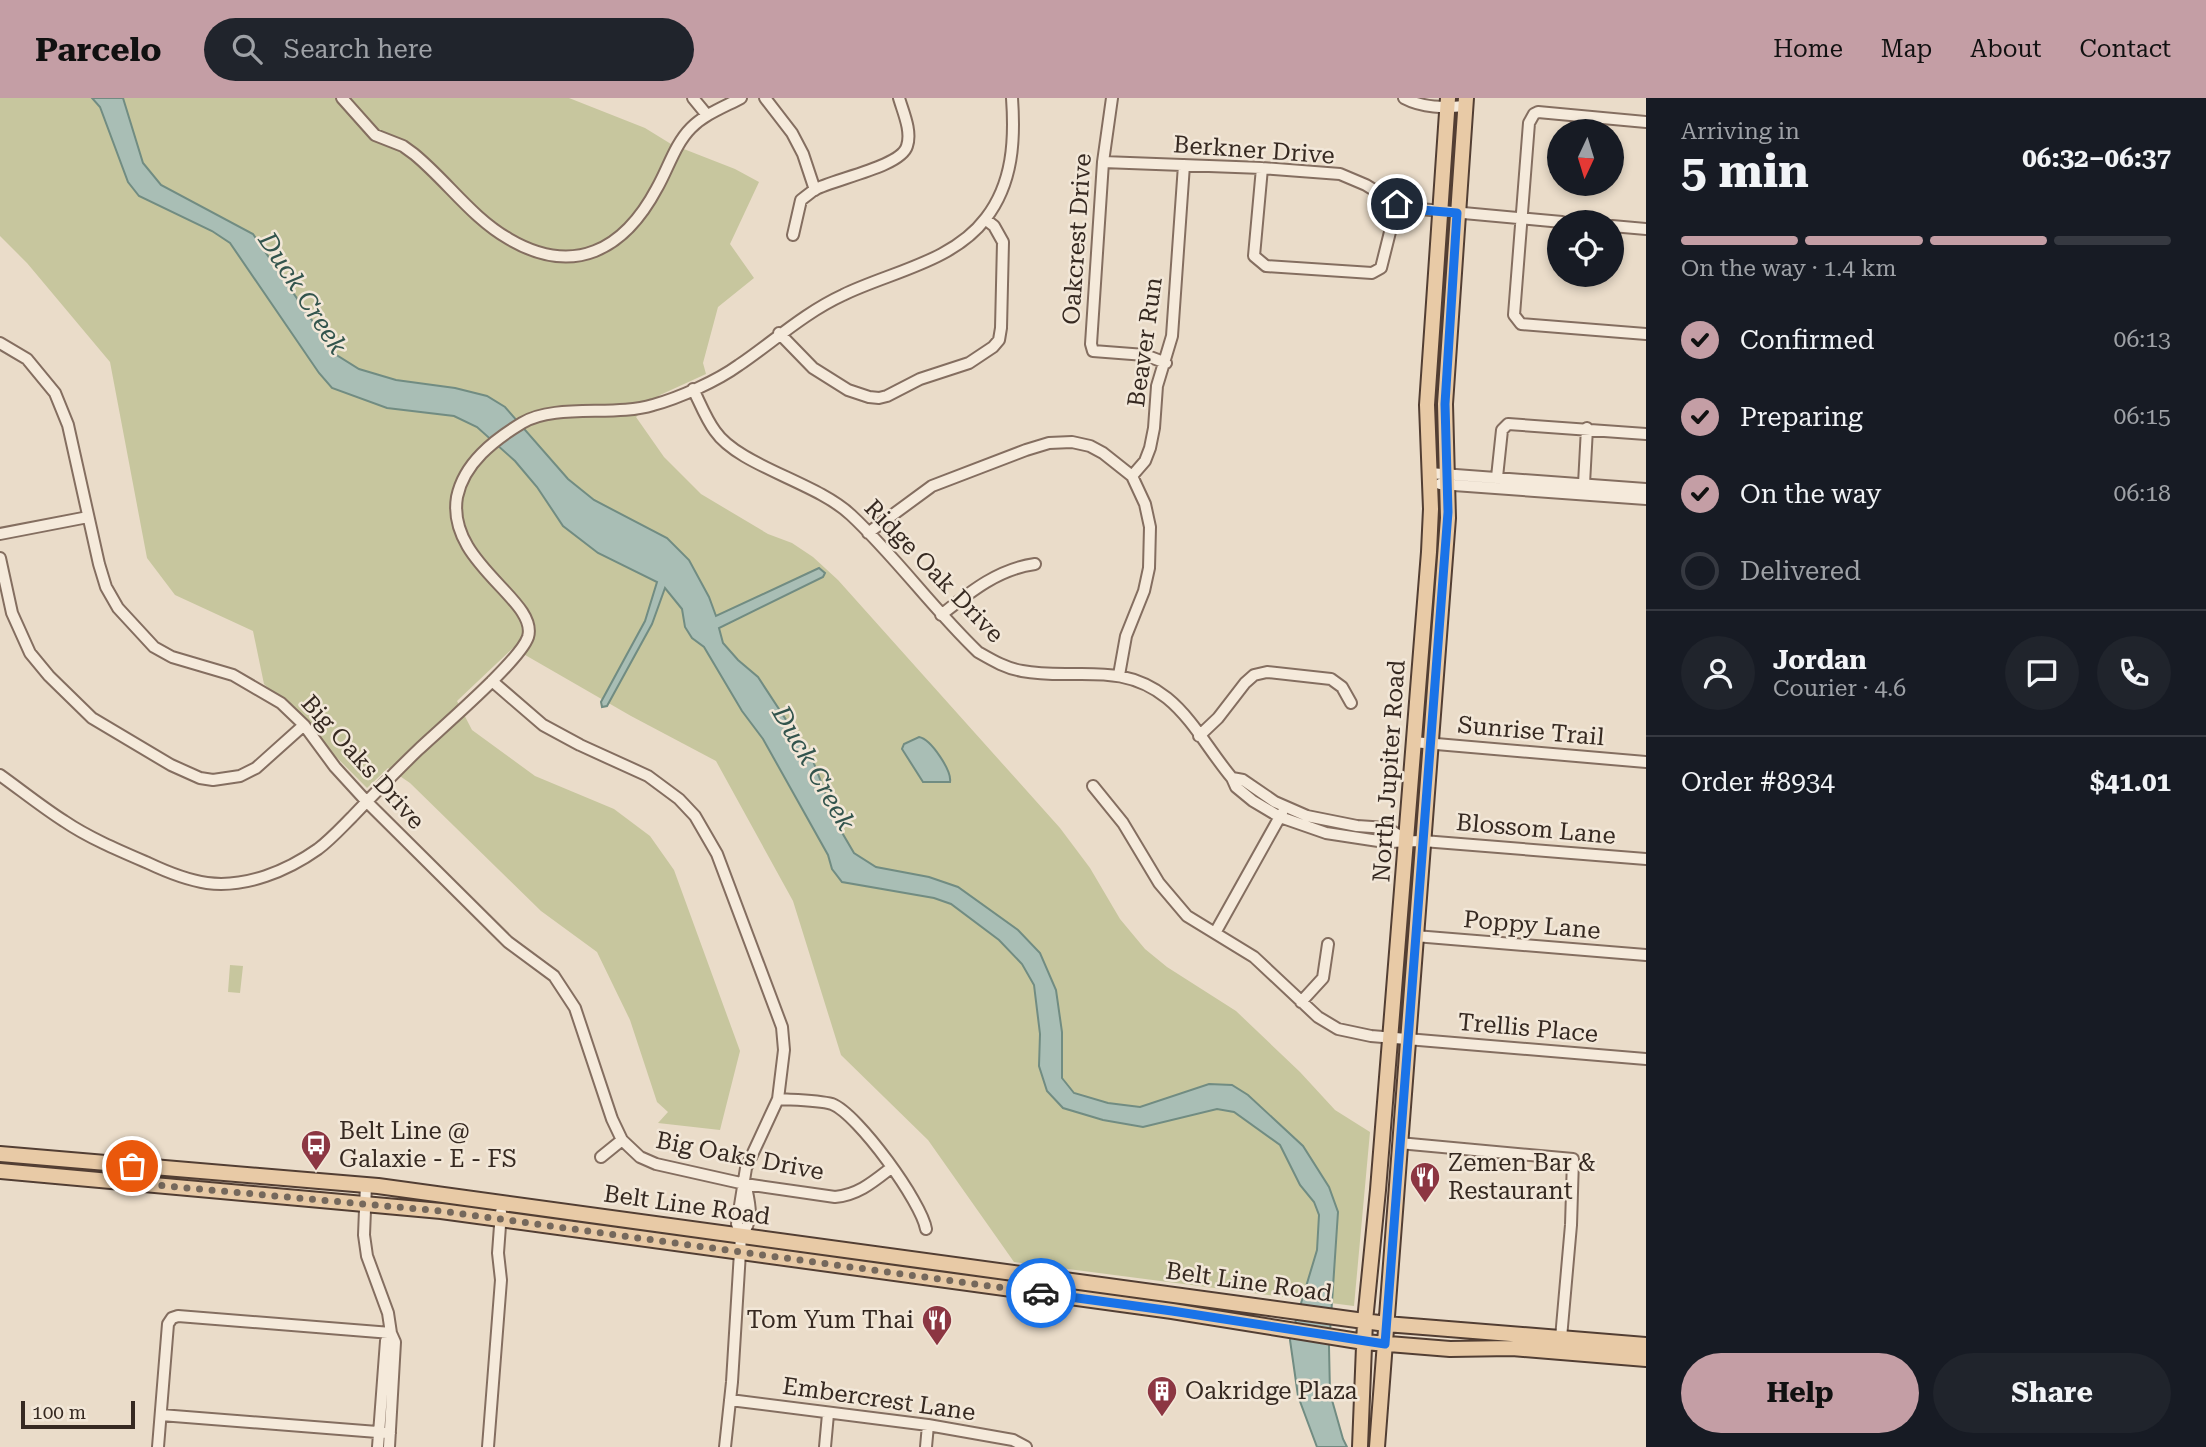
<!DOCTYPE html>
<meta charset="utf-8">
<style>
body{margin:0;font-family:"Roboto Serif",serif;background:#20242c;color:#f1f3f6;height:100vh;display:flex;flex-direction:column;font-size:26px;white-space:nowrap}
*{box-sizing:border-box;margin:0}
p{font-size:23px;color:#9ea1a6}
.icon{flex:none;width:38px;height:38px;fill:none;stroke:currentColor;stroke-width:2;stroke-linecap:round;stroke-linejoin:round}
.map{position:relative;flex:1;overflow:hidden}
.panel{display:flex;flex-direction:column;background:#171b24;width:560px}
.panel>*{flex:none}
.needle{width:46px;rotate:184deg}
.fabs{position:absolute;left:1547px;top:21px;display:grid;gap:14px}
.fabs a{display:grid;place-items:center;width:77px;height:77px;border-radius:50%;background:#171b24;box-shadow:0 4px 10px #0003;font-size:35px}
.scale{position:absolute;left:21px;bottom:18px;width:114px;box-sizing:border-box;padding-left:7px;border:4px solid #362921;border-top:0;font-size:19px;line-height:24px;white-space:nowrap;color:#362921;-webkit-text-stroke:5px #f2e7d8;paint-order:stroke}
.pin{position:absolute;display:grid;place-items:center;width:60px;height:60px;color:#fff;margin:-30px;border:4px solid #fff;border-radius:50%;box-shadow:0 2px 7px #0007}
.courier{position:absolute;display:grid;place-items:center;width:70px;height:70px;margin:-35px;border:5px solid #1a73e8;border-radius:50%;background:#fff;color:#222;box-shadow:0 2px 9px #0007}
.overview em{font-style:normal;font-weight:700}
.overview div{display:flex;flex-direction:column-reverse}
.overview{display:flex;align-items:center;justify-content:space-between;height:119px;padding:0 35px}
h1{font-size:46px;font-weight:700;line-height:52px}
.bar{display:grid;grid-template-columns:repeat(4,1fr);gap:10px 7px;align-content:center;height:84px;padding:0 35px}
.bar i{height:9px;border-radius:5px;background:#363941}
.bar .active{background:#c49ea5}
.bar p{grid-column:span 4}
.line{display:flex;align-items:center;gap:18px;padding:0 35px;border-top:2px solid #363941}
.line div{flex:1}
.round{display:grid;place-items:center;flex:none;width:74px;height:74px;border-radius:37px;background:#20242c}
ol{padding:0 35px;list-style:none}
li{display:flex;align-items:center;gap:21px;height:77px}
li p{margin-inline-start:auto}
li .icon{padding:7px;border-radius:50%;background:#c49ea5;color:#111;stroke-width:4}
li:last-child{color:#9ea1a6}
li i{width:38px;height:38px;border:4px solid #363941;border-radius:50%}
.cta{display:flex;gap:14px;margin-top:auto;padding:14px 35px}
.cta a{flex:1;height:80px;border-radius:42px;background:#c49ea5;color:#111;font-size:28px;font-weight:700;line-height:80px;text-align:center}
.cta a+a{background:#20242c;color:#f1f3f6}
header{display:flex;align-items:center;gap:42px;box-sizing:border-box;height:98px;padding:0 35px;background:#c49ea5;color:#111}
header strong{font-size:33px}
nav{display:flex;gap:38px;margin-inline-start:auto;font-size:24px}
.search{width:490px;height:63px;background:#20242c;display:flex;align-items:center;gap:18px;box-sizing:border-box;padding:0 24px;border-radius:38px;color:#9ea1a6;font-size:26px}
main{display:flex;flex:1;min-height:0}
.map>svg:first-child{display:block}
</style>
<header>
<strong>Parcelo</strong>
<div class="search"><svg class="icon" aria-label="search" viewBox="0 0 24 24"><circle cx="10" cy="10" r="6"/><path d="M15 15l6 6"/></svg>Search here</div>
<nav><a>Home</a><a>Map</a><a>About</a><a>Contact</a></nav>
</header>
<main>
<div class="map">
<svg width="1646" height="1349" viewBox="0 0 1646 1349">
<rect width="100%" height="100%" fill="#eadcc9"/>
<path fill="#c7c69e" d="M0,0H569L645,30L671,46L735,71L759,84L730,146L754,180L718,209L703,265L706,276L660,297L636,319L664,359L701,396L768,436L792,445L813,459L838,482L1060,730L1090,770L1120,821L1145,851L1167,869L1236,913L1300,974L1335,1012L1370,1034L1354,1208L1014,1164L928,1042L841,957L793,803L716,663L631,618L513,550L457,603L472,632L535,678L614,711L650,738L674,772L740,953L720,1032L658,1025L668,1014L657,1004L630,922L597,854L541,813L410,685L388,670L367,690L264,586L253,533L175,497L147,460L110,264L27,165L0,138Z
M230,867L243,868L240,895L228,894Z"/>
<path fill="#a9beb5" stroke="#718c82" stroke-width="2" d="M92,0H123L143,65L161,87L253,136L335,256L359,271L396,282L455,290L487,298L505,309L568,381L594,402L667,440L689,462L709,499L716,518L819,470L825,475L823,479L719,530L723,545L738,562L758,579L813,663L825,694L830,714L854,755L876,769L929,779L958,789L1018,832L1040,855L1056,892L1062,934V980L1074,995L1108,1005L1140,1009L1209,986L1232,987L1248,997L1303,1048L1329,1089L1338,1114L1329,1249L1330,1295L1343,1341L1347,1349H1317L1298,1298L1290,1242L1317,1152L1319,1117L1314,1104L1300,1087L1280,1047L1234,1014L1217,1011L1143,1029L1103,1022L1063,1010L1047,993L1039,968L1040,936L1034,887L1022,866L999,842L951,806L934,800L842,784L832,771L828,757L763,641L742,613L704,549L692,540L685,529L682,511L665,490L652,526L607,608L602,609L601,604L645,523L657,484L598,455L563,428L537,389L515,363L477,329L454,318L387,310L332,290L319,275L230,145L212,133L139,98L128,84L100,9Z
M919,639C931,641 952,673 950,684H923L902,651L904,646Z"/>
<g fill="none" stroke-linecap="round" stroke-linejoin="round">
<g stroke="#846e60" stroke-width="14">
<path id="minor" d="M342,0L375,37L403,48L414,56C447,83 472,120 509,141C574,179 624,152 657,90C668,71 675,46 691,30C705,16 724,9 741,0
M693,0L707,17
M765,0L792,35L803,56L815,92
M1112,0L1103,64L1091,246L1093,253L1145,257L1166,265
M1404,0C1423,10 1444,10 1465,8
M1646,24L1538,14L1534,16L1529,25L1514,217L1521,226L1646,236
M1103,64L1262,70L1340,76L1366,87L1390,102L1409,110L1562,124
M1262,70L1254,158L1266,168L1372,175L1381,170L1397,106
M1612,128L1646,131
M793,137L801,102C805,99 810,95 814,92C833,81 901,69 907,48C912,33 903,14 899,0
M779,235L813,270L848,292L869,299L879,300L887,298L920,281L969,265L993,249L999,242L1001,230L1003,144L994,128L985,121
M0,245L27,261L55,295L68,327L99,466L106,489L118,510L154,549L172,559L233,577L281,605L304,627L335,669L367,704L508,844L554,878L575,910L612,1021L622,1042L640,1059L656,1066L745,1086L835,1099C858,1097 873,1084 891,1070
M693,291C700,305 706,321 715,333C739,368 816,384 851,417C896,459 933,511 978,554C992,562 1005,570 1022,573C1074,583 1119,562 1167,600C1193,621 1210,654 1232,680L1236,689L1253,703L1280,719L1326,735L1385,744L1423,743L1646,761
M1429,375L1646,391
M1132,378L1145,363L1150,350L1154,330L1157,288L1172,238L1184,67
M1497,379L1502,332L1508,326L1646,336
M1440,386L1646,401
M1584,386L1587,330
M868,435L932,388L1026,352L1049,345L1072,344L1090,348L1103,355L1132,378L1145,406L1150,429L1149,470L1144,493L1126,538L1119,577
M0,436L88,419
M0,460L12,515L30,555L49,578L92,620L171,667L200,680L213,682L240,678L256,670L304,627
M941,517C970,494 998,471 1035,466
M492,583L543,627L580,647L648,678L679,701L695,718L717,756L782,929L784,952L778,1001L746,1070L737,1126L741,1138L732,1284L725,1349
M1199,638L1218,620L1245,585L1254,577L1267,574L1331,581L1342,589L1351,605
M1413,644L1646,664
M0,677C21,692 42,709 64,723C89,740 120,753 148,765C167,774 187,782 207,785C246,790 287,773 318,751C330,742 341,730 352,719C374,696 396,673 418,652C440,631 520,563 528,539C539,502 446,465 457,399C464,365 494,342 522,325C555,305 615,319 653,307C679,300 717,283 739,267C773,244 804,215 843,197C890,174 953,164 986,120C1013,85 1015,42 1012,0
M1232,680L1243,682L1275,704L1307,718L1357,728L1387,730L1406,742
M1093,688L1123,725L1159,785L1187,818L1254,859L1318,919L1338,931L1371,938L1646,961
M1215,835L1282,715
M1415,838L1646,857
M1301,904L1323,880L1328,846
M778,1001C793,1002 818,1002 832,1006C858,1016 922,1105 926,1131
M1399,1045L1573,1061L1571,1127L1561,1240
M601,1059L622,1042
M366,1086L364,1137L367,1158L388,1215L391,1235L395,1244L389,1349
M741,1138C754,1122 750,1108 746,1089
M730,1302L928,1327L1013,1342L1026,1349
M161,1317L390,1335
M158,1349L168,1226L172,1220L178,1218L391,1235
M378,1349L386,1243L391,1235
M488,1349L501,1182L498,1155L501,1114
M825,1349L828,1316
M926,1349L928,1327"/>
</g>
<g stroke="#523e33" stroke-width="18">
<path id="major" d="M0,1056L378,1088L1386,1226L1646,1247
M0,1073L441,1113L1172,1213L1364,1244L1450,1251L1512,1250L1646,1261
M1360,1349L1365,1223L1378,1092L1429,454L1431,411L1427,307L1448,0
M1377,1349L1448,420L1445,306L1466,0"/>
</g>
<use href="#minor" stroke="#f5eadb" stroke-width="10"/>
<use href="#major" stroke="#e8caa6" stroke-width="14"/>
</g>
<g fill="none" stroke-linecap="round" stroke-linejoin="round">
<path stroke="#75685c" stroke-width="7" stroke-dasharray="0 12.6" d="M132,1068L112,1066L111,1083L441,1113L1041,1195"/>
<path stroke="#1a73e8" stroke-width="9" d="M1041,1195L1172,1213L1385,1246L1448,414L1445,306L1457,115L1422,112L1397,106"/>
</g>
<defs>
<g id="bus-pin" transform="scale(1.575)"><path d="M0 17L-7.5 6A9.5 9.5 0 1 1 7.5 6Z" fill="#8c3642" stroke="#f2e7d8"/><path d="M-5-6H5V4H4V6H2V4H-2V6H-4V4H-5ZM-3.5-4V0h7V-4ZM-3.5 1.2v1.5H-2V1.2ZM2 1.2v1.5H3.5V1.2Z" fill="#fff"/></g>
<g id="restaurant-pin" transform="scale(1.575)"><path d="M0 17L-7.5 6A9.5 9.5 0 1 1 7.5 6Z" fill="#8c3642" stroke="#f2e7d8"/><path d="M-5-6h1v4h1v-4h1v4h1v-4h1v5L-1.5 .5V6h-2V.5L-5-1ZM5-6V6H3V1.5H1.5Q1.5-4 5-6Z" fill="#fff"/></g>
<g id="building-pin" transform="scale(1.575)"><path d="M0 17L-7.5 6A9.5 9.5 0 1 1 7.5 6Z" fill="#8c3642" stroke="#f2e7d8"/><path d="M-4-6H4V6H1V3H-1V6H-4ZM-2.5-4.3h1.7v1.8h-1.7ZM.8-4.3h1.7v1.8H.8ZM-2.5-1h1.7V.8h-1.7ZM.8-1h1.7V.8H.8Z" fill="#fff"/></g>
</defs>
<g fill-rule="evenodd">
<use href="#bus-pin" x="316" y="1047"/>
<use href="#restaurant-pin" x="1425" y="1079"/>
<use href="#restaurant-pin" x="937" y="1222"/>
<use href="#building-pin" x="1162" y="1293"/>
</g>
<g text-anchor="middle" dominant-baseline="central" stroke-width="5" stroke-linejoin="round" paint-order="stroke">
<g font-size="24" fill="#362921" stroke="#f2e7d8">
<text transform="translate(1254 52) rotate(4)">Berkner Drive</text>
<text transform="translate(1077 141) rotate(-86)">Oakcrest Drive</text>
<text transform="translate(1145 244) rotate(-82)">Beaver Run</text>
<text transform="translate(934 473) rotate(46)">Ridge Oak Drive</text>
<text transform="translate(1531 633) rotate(5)">Sunrise Trail</text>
<text transform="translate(363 664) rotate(48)">Big Oaks Drive</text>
<text transform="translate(1389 673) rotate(-86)">North Jupiter Road</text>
<text transform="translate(1536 731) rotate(5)">Blossom Lane</text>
<text transform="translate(1532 827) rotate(5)">Poppy Lane</text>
<text transform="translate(1528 930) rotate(5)">Trellis Place</text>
<text transform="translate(740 1058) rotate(11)">Big Oaks Drive</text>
<text transform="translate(687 1107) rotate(8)">Belt Line Road</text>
<text transform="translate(1249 1184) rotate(8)">Belt Line Road</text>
<text transform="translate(879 1301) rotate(8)">Embercrest Lane</text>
</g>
<g font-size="24" fill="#362921" stroke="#f2e7d8" text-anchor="start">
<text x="339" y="1033">Belt Line @<tspan x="339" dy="28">Galaxie - E - FS</tspan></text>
<text x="1448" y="1065">Zemen Bar &amp;<tspan x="1448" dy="28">Restaurant</tspan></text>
<text x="914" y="1222" text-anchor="end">Tom Yum Thai</text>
<text x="1185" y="1293">Oakridge Plaza</text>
</g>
<g font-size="26" font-style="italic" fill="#32544d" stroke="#f2e7d8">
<text transform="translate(303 195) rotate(57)">Duck Creek</text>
<text transform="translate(814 670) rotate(60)">Duck Creek</text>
</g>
</g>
</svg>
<div class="fabs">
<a><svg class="needle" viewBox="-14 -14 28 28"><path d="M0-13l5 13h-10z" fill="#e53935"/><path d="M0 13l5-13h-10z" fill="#9ea1a6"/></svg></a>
<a><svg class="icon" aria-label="locate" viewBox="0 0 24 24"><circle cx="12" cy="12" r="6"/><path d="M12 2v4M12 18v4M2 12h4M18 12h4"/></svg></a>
</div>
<div class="scale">100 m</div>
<div class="pin" style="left:132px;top:1068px;background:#ea580c"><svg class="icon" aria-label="bag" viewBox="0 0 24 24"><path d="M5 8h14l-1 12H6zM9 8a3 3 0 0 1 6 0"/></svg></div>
<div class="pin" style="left:1397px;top:106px;background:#1f2937"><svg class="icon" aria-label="home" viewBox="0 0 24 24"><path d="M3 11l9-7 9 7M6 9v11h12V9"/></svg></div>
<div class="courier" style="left:1041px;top:1195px"><svg class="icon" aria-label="car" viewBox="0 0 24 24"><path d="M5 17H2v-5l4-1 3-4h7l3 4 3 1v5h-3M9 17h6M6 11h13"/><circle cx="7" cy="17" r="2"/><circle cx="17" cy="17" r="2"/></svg></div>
</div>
<section class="panel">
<div class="overview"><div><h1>5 min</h1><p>Arriving in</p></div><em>06:32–06:37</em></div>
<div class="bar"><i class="active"></i><i class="active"></i><i class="active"></i><i></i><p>On the way · 1.4 km</p></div>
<ol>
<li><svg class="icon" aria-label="check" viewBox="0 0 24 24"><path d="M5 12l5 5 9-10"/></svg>Confirmed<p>06:13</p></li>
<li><svg class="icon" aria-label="check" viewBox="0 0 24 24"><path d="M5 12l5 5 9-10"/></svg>Preparing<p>06:15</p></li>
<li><svg class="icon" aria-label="check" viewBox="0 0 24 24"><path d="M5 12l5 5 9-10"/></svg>On the way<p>06:18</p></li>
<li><i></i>Delivered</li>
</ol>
<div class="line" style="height:126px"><a class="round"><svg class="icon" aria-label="person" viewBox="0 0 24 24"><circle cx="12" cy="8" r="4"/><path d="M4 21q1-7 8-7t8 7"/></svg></a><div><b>Jordan</b><p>Courier · 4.6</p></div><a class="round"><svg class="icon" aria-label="chat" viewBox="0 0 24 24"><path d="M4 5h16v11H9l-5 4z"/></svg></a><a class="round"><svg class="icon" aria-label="phone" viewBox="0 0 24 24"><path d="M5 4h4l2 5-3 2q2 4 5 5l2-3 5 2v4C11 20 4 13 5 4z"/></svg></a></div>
<div class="line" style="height:91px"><div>Order #8934</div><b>$41.01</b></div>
<div class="cta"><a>Help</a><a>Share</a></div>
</section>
</main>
